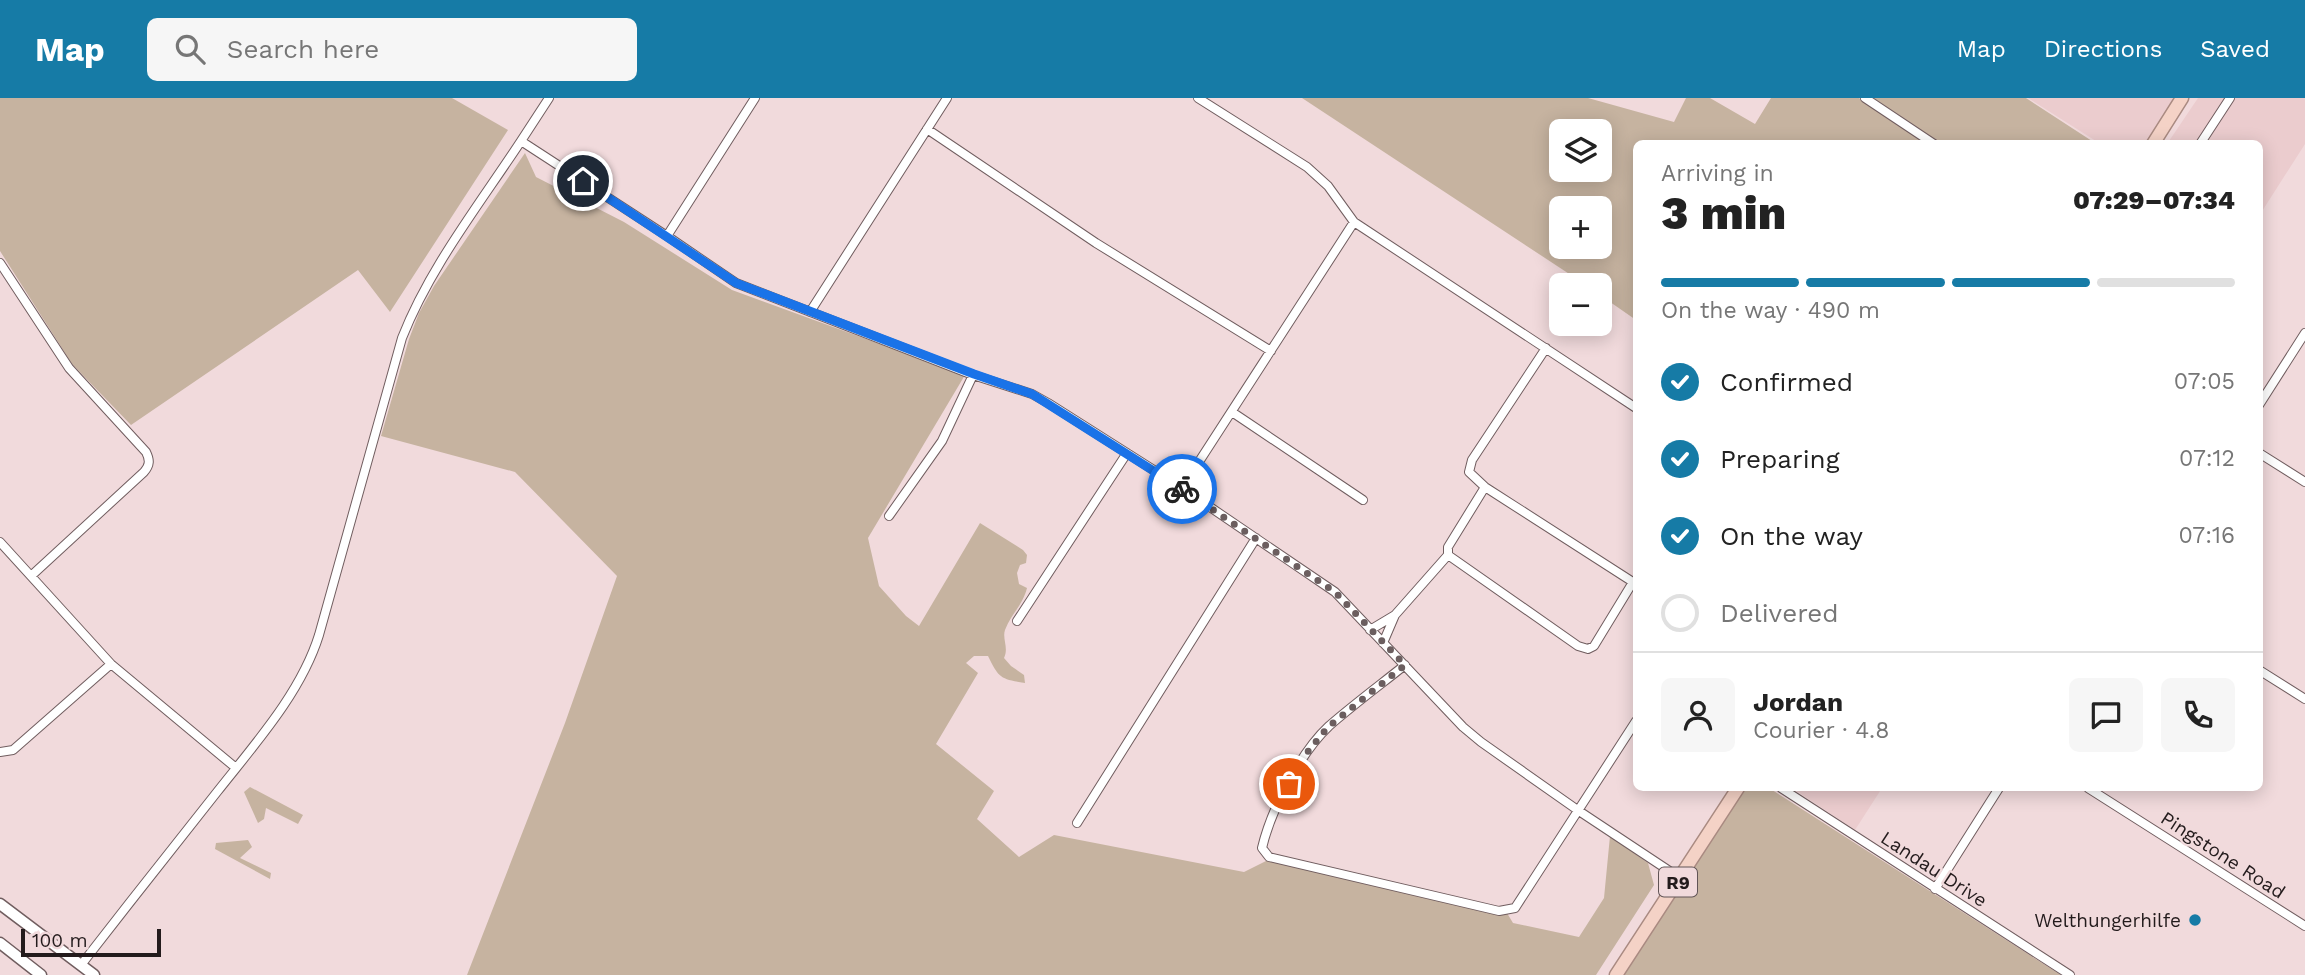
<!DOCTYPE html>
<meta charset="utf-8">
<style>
body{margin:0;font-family:"Work Sans",sans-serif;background:#f6f6f6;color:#222;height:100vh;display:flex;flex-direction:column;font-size:26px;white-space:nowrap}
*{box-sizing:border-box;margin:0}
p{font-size:23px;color:#767676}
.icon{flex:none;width:38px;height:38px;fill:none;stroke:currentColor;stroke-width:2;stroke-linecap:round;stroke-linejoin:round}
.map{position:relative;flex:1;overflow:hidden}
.details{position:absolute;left:1633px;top:42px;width:630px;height:651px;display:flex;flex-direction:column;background:#fff;border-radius:10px;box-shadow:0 4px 18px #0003}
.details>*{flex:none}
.tools{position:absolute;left:1549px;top:21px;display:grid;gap:14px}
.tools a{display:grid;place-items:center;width:63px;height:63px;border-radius:10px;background:#fff;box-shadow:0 4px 18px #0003;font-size:35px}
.scale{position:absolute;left:21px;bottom:18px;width:140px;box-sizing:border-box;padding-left:7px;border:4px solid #231b1c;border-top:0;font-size:19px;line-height:24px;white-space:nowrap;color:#231b1c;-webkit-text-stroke:5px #f1dadc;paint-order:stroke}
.pin{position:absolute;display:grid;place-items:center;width:60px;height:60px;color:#fff;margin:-30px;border:4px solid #fff;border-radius:50%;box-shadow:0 2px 7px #0007}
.courier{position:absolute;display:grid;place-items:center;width:70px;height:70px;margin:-35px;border:5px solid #1a73e8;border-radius:50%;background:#fff;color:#222;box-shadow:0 2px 9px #0007}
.head em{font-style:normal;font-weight:800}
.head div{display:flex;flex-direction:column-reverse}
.head{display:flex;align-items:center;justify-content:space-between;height:119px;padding:0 28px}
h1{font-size:46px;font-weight:800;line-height:52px}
.bar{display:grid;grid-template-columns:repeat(4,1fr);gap:10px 7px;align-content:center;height:84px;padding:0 28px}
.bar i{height:9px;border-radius:5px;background:#e0e0e0}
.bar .on{background:#167ba6}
.bar p{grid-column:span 4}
.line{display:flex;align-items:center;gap:18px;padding:0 28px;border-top:2px solid #e0e0e0}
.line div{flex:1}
.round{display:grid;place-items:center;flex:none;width:74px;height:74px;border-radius:10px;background:#f6f6f6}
ol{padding:0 28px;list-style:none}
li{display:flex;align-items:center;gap:21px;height:77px}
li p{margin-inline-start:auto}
li .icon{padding:7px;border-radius:50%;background:#167ba6;color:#fff;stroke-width:4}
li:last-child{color:#767676}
li i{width:38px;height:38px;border:4px solid #e0e0e0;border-radius:50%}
header{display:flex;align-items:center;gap:42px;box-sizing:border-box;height:98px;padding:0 35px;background:#167ba6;color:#fff}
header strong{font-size:33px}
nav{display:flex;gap:38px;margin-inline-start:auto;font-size:24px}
.search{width:490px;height:63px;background:#f6f6f6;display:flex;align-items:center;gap:18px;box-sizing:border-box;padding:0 24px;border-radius:10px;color:#767676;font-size:26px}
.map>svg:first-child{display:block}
</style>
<header>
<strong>Map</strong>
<div class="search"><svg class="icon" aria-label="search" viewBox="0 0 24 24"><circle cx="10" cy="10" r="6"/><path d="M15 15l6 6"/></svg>Search here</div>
<nav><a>Map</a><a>Directions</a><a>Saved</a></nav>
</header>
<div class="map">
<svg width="2305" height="877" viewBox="0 0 2305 877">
<rect width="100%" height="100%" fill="#f1dadc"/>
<path fill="#ebccce" d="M2028,0H2179L2149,46L2099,45Z
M2198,0H2305V46L2259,118V46H2167Z
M1792,690H1882L1855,732Z"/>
<path fill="#c6b3a0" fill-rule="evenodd" d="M0,0H452L508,32L390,214L358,172L131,327L72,266L0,153Z
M1302,0H1588L1674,24L1686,0H1710L1755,26L1771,0H1859L1928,45L1636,46V222L1600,197V187H1586ZM1561,33H1600V72H1561ZM1561,110H1600V149H1561Z
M1873,0H2026L2095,45H1940Z
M525,55L536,79L624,124L732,192L965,277L868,440L879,488L906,518L919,528L980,425L1023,452L1027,457L1026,465L1020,467L1017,475L1019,486L1027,490C1023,507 1011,516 1005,532C1002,541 1009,550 1004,560L1011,568L1024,577L1025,585C1000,581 999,580 988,558H974L966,565L978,575L936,646L994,693L977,721L1019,759L1054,737L1244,774L1268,762L1507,815L1513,825L1579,839L1604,800L1610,738L1648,765L1654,787L1596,877H467L565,625L617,478L515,374L381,338L409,241L419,215L434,188Z
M250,689L303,717L298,726L266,710L264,721L258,725L244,694Z
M1745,690H1769L2061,877H1622Z
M248,742L252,749L240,760L271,775L270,781L215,751L216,745Z"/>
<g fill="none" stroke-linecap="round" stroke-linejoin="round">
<g stroke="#705d5f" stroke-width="10">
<path id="minor" d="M549,0L521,43L667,138L755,0
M1198,0L1307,69L1328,88L1354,124L1636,310
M1865,0L1934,46
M927,31L1096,145L1271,253
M2200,46L2230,0
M667,138L736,185L973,277L1032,296L1048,305L1182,390L1335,494L1463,629L1481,644L1579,713L1680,780
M0,165L69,270L146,354C150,362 150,367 144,374L31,478
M810,214L947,0
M1546,250L1472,362L1469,374L1485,389L1636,486
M2259,307L2305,235
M1232,314L1363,402
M2259,355L2305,384
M1485,389L1448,449V457L1578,548L1588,551L1594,548L1633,484
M1182,390L1354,124
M889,418L942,343L973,277
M0,444L111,566L236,670
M1017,523L1127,355
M1370,532L1395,517
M1383,545L1395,517L1448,457
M1405,567C1380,587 1353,607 1329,628C1300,655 1271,712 1262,750L1269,759L1499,813L1515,810L1636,623
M2259,572L2305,601
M0,654L13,652L111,566
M1781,690L2070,877
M2088,690L2305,828
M1077,725L1256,440
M1935,791L1999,690
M81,867C126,809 171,752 217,694C254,647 301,595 319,537L402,240C430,169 479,107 521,43"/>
</g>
<g stroke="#705d5f" stroke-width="13">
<path id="secondary" d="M0,806L94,877
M0,845L41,877"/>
</g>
<g stroke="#a98a81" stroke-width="15">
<path id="trunk" d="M2153,46L2182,0
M1616,877L1738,690"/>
</g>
<use href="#minor" stroke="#fff" stroke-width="8"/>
<use href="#secondary" stroke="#fff" stroke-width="10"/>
<use href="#trunk" stroke="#f4d2c6" stroke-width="12"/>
</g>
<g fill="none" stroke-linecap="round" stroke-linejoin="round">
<path stroke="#6b5e5f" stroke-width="7" stroke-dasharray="0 12.6" d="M1182,391L1335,494L1405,567L1328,629L1306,656L1289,686"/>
<path stroke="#1a73e8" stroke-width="9" d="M583,83L736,185L974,276L1032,296L1182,391"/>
</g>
<circle fill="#167ba6" stroke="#f1dadc" stroke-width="2.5" cx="2195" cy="822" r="7"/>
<g text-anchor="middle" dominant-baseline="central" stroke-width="5" stroke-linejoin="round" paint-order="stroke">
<rect fill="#f1dadc" stroke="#615456" stroke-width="2" x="1659" y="769.5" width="38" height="29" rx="5"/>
<g font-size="18" font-weight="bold" fill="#231b1c">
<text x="1678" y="784">R9</text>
</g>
<g font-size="19" fill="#231b1c" stroke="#f1dadc">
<text transform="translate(2223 757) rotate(33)">Pingstone Road</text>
<text transform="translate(1934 771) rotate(33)">Landau Drive</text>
</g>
<g font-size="19" fill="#231b1c" stroke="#f1dadc" text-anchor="end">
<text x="2181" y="822">Welthungerhilfe</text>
</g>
</g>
</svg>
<div class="tools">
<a><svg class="icon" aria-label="layers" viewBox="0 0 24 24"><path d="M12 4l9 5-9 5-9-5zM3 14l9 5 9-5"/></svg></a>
<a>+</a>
<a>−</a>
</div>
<div class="scale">100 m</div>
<div class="pin" style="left:1289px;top:686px;background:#ea580c"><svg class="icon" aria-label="bag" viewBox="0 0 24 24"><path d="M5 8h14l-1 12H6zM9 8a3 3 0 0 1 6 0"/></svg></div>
<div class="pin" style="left:583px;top:83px;background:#1f2937"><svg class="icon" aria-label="home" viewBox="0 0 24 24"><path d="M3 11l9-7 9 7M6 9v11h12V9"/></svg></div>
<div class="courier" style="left:1182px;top:391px"><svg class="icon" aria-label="bike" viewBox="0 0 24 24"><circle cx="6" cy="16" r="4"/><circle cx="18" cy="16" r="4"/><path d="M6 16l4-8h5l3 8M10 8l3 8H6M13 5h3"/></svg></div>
<section class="details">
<div class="head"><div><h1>3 min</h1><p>Arriving in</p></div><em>07:29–07:34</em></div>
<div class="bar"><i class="on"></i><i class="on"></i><i class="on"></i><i></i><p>On the way · 490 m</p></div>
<ol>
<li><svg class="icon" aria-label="check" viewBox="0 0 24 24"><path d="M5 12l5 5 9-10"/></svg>Confirmed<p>07:05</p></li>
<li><svg class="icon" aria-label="check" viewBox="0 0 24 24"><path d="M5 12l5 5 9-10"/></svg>Preparing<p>07:12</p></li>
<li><svg class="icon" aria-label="check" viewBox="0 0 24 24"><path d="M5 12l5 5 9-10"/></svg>On the way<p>07:16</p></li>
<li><i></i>Delivered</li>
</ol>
<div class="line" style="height:126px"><a class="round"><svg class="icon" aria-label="person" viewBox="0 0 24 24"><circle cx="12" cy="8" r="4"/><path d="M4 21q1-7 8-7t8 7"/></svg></a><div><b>Jordan</b><p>Courier · 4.8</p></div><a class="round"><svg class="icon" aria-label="chat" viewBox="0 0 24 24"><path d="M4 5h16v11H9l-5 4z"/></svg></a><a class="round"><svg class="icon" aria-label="phone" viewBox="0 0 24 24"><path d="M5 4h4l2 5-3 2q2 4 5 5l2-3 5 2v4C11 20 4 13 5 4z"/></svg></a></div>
</section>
</div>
